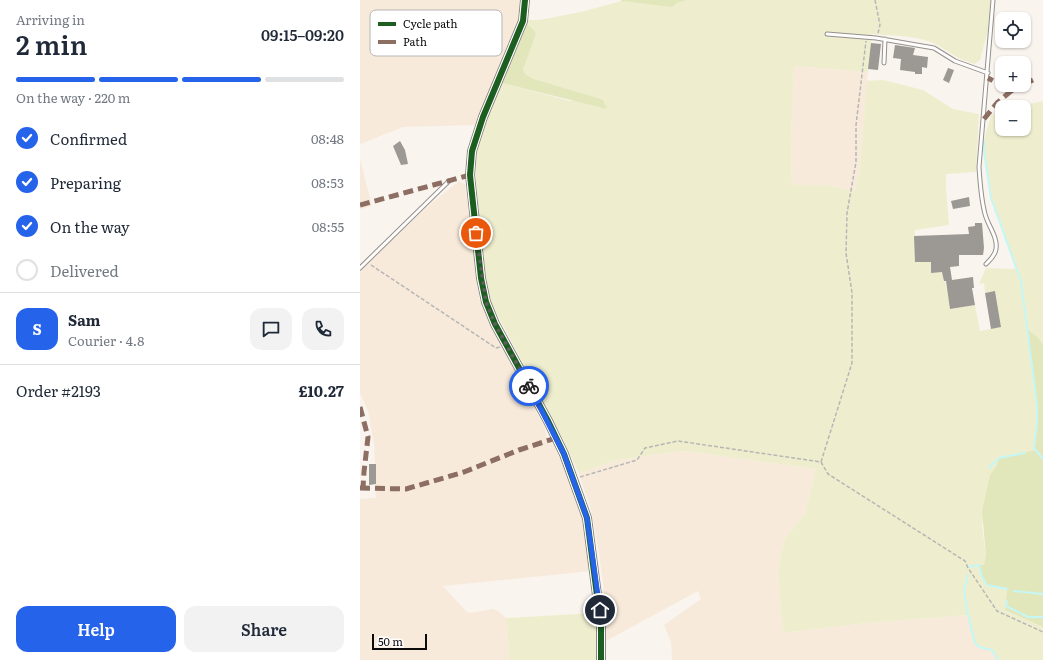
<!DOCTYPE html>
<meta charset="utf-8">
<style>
body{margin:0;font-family:Literata,serif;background:#f2f2f3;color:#1f2937;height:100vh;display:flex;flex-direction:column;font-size:15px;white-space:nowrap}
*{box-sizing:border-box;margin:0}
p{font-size:13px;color:#747a83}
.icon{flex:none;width:22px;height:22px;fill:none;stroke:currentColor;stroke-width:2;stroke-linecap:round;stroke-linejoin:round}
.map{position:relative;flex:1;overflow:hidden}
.drawer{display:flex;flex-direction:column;background:#fff;width:360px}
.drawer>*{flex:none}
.controls{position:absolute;left:635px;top:12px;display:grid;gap:8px}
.controls a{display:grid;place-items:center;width:36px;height:36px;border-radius:8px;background:#fff;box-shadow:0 1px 3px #0004;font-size:20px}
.scale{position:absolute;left:12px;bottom:10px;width:55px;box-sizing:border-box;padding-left:4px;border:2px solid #0b0b0b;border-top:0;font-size:11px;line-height:14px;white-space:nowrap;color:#0b0b0b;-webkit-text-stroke:3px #fff;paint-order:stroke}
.pin{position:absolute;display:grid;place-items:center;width:34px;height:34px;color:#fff;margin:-17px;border:2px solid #fff;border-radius:50%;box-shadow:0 1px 4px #0007}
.courier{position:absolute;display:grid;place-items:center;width:40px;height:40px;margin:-20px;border:3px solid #2563eb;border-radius:50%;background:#fff;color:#222;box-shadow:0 1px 5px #0007}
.head em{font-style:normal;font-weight:600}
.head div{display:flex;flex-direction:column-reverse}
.head{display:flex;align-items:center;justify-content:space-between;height:68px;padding:0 16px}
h1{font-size:26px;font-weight:600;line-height:30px}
.bar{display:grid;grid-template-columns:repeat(4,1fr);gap:6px 4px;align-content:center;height:48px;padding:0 16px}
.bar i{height:5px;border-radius:3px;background:#e0e1e3}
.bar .active{background:#2563eb}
.bar p{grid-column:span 4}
.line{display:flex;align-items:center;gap:10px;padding:0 16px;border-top:1px solid #e0e1e3}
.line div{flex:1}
.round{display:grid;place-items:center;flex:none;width:42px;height:42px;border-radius:12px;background:#f2f2f3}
ol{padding:0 16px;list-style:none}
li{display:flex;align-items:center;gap:12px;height:44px}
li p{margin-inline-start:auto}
li .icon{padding:4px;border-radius:50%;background:#2563eb;color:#fff;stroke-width:4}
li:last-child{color:#747a83}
li i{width:22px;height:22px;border:2px solid #e0e1e3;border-radius:50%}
.primary-button{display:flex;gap:8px;margin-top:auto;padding:8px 16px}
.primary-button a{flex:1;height:46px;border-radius:12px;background:#2563eb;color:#fff;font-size:16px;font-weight:600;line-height:46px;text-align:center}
.primary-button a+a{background:#f2f2f3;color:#1f2937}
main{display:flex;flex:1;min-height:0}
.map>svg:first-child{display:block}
</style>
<main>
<section class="drawer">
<div class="head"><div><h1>2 min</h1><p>Arriving in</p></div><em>09:15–09:20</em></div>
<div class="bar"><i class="active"></i><i class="active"></i><i class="active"></i><i></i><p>On the way · 220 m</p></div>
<ol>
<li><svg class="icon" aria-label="check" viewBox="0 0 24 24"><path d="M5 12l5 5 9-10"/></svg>Confirmed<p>08:48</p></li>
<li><svg class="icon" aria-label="check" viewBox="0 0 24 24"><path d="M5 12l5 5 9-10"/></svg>Preparing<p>08:53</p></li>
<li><svg class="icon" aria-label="check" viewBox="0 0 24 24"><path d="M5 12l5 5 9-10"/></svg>On the way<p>08:55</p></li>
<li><i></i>Delivered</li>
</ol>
<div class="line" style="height:72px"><b class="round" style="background:#2563eb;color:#fff">S</b><div><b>Sam</b><p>Courier · 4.8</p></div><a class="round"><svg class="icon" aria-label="chat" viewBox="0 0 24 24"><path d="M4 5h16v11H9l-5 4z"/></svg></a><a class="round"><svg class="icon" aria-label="phone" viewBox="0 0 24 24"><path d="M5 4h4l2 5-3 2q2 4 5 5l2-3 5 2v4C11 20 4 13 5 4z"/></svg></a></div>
<div class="line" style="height:52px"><div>Order #2193</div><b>£10.27</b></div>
<div class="primary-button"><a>Help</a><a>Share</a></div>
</section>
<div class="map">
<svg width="683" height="660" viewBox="0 0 683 660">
<rect width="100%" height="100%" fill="#faf4ee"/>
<path fill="#f7eada" d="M0,0H161L160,22L116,125L43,127L0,144Z
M434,66L508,72L500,168L495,190H489L466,185L432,186L431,141Z
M0,158L12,206L0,209Z
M99,181L105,184L107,198L119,297L129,324L144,349L185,428L188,444L193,443L217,498L223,517L231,571L83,586L105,610L109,613L133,609L138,611L146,618L150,660H0V499L16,498L14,443L8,411L0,393V271L68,206Z
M324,451L456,469L445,513L426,537L420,556L418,572L423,633L507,623L608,615L612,635L619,647L632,650L638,660H312L311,642L304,625L341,599L338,591L246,641L247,614L239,553L231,510L219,474L253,461L292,455Z"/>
<path fill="#eeeece" d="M328,0H631L628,30L620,60L615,64C600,61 590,52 577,45C558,35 532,36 512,34L508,72L434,66L431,141L432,185H466L489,190H495L500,168L507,81L523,80L563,90L593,109L619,114L616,172L586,174V189L589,225L555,230V262H571L572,272H583L591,309L615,305L620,331L641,327L635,291L625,293L624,283L619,284L626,268L656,269L631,198L624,151V140L631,115L642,110V129H664V107H655L683,101V344L667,330C670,356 675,382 677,407C678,422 674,436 676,451L637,465L630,475L622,525L626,557L624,565H619L647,589L645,610L683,627V660H638L632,650C607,644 614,637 608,615L507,623L423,633L418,572L420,556L426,537L445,513L456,469L324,451L292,455L253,461L219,474L203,439L130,301L124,272L116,181V167L118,144L124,123L142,83L210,101L238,98L174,79L166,75L163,70L176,34L174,30L167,24L168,20H179L221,12L261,1L286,4L317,3Z
M234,613L239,625L237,660H150L146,618Z"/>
<path fill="#e2e6bb" d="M261,0H328L317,3L312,7L261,1Z
M167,24L174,30L176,34L163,70L166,75L174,79L238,98L243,100L247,109L142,83Z
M667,329L676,336L683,344V627L645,610L647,589L627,585L622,577L619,565H624L626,556L622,511L630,475L637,465L639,458L676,450L674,448L677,423V406Z"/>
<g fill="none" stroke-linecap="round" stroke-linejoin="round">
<path stroke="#c4f7f5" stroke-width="2" d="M624,140V151L631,198L661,281L677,406V423L674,448L683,459
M629,468L639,458L665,453
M608,567L619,565L622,577L627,585L647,589
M608,575L604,591L608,615L615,643L619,647L632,650L638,660
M654,591L683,594
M647,601L646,606L668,617H683"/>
</g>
<path fill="#9c9894" d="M511,43L521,44L518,70L508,69Z
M535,45L555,48L553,55L568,57L567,68L562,67V74H555V72L540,70L541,59L533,58Z
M588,68L594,70L589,83L583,80Z
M40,141L45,150L48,164L41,165L33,146Z
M609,197L610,206L593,209L591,201Z
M615,223H622L624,248L623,255H599V266L590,267L592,280L613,277L614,288H612L615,305L590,309L586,281H584L582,272L571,273V262H555L554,236L609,234L608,227L615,226Z
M635,291L641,327L631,329L625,293Z
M9,464H16V484L9,485Z"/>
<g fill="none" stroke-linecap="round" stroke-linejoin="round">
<g stroke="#93908d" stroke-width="5">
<path id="lane" d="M467,34L516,38L574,48L595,61L628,73
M524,63L525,39
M626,264C630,260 635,256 636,249C638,237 628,226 625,214C621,199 620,183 619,167L633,0
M0,268L89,181"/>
</g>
<g stroke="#898784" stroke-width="10">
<path id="secondary" d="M165,0L163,21L123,117L112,151L110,175L121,278L126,302L135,324L188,421L204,454L227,518L241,626V660"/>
</g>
<path stroke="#b7b6b5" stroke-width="1.5" stroke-dasharray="4 2" stroke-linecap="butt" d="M515,0L520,25L518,33
M11,265L136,348L140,347
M461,462L492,363V293L486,253L487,213L496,162V125L506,41
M220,477L277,460L285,448L318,441L461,462L468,474L605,561L608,568L637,611L683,632"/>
<use href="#lane" stroke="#fefdfc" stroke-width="3"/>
<use href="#secondary" stroke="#f4eee8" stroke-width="8"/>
<path stroke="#8d6e63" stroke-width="5" stroke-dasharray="10 5" stroke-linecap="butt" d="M664,84L673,80
M651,91L661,85
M624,119L637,103L651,91L628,78
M0,205L110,175
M0,407L8,437L4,472L3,488
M0,488L46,489L104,472L159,450L196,438"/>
<g stroke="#fff" stroke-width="8">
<path id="cycleway" d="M165,0L163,21L123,117L112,151L110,175L121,278L126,302L135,324L188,421L204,454L227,518L241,626V660"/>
</g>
<use href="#cycleway" stroke="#1b5e20" stroke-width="6"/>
</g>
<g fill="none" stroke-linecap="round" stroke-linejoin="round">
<path stroke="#5f5d5a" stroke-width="4" stroke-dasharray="0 7.2" d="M116,233L126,302L135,324L169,386"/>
<path stroke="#2563eb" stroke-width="5" d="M169,386L204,454L227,518L240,610"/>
</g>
<rect x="10" y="10" width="132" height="46" rx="6" fill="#fff" stroke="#b6b6b6" stroke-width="1"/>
<rect x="18" y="22" width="18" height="4" fill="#1b5e20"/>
<rect x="18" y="40" width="18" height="4" fill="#8d6e63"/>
<g font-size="11" fill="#0b0b0b">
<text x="43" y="28">Cycle path</text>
<text x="43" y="46">Path</text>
</g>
</svg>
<div class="controls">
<a><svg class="icon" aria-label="locate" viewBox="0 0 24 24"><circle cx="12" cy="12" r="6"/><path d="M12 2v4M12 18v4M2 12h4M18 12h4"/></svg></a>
<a>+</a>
<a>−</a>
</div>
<div class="scale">50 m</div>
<div class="pin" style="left:116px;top:233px;background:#ea580c"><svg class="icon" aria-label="bag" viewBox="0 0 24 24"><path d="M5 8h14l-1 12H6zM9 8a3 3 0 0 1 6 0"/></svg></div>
<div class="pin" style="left:240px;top:610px;background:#1f2937"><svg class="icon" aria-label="home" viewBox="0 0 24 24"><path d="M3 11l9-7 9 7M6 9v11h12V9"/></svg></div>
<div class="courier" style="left:169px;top:386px"><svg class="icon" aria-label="bike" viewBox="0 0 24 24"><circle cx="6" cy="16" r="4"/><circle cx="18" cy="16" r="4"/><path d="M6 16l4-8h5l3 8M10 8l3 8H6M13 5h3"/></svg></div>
</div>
</main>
